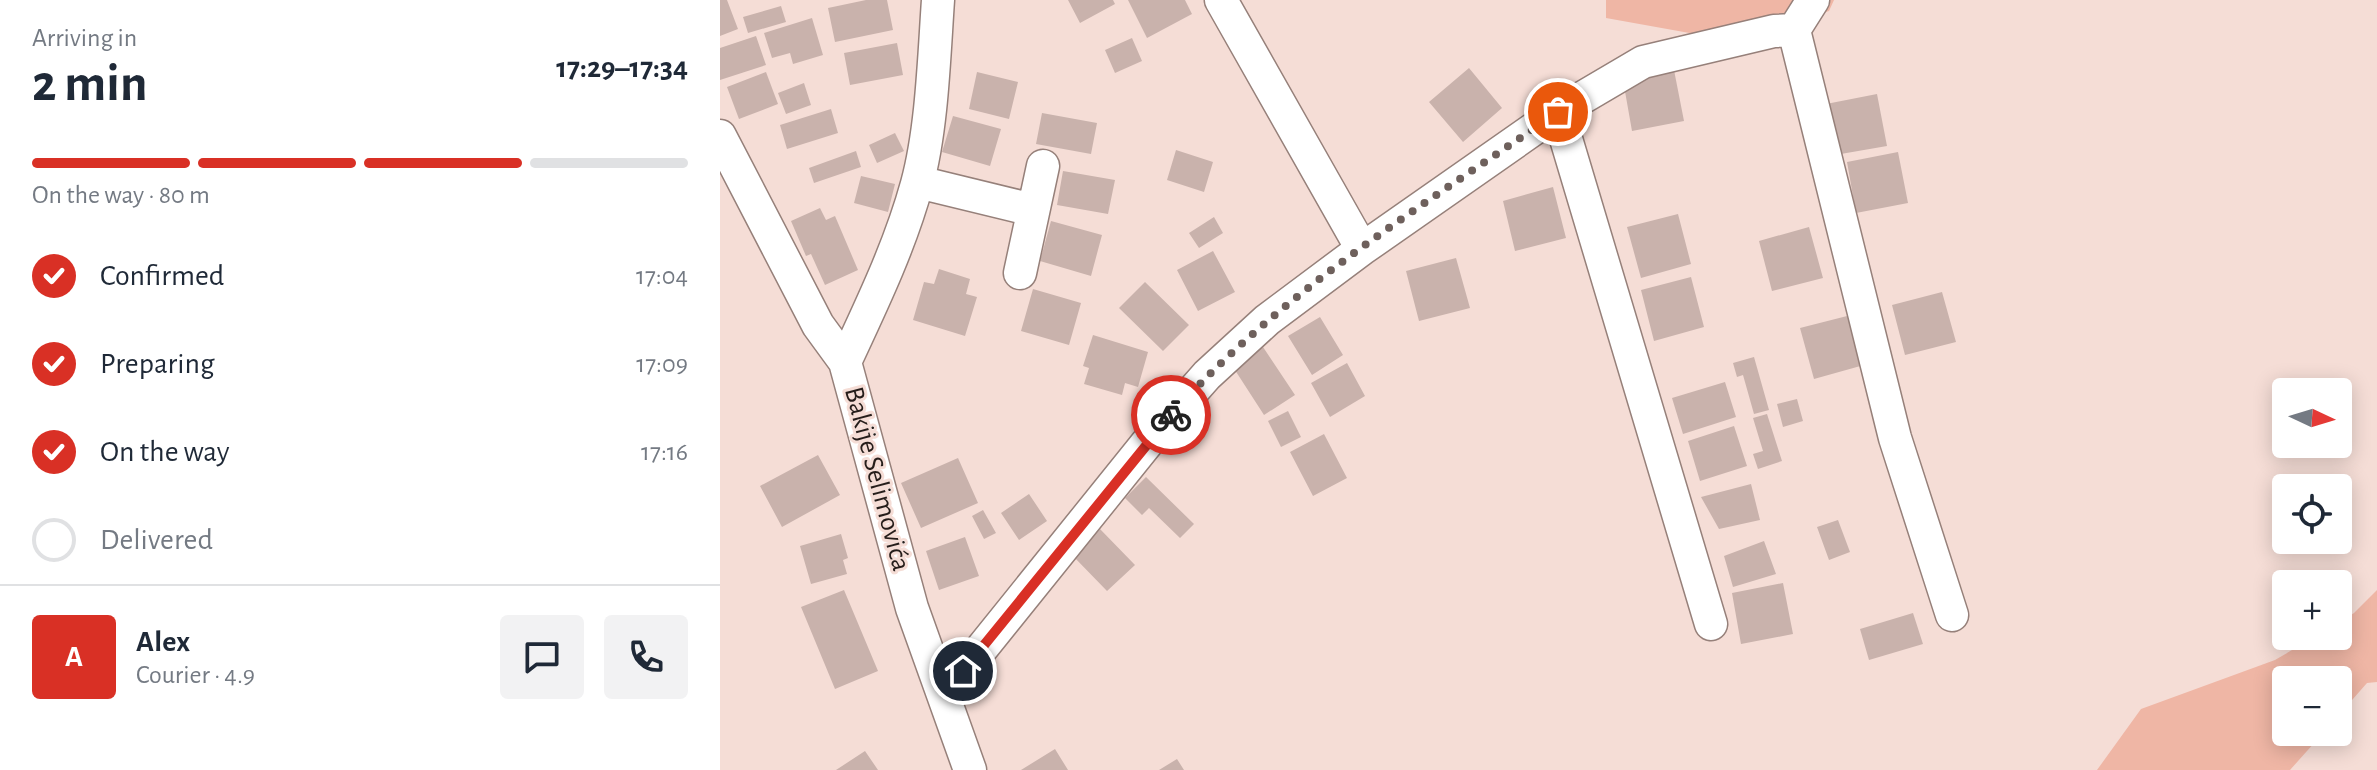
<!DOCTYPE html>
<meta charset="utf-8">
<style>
body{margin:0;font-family:"Alegreya Sans",sans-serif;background:#f2f2f3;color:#1f2937;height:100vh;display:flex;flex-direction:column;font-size:30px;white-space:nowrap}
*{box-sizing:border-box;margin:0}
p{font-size:26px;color:#747a83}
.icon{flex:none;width:44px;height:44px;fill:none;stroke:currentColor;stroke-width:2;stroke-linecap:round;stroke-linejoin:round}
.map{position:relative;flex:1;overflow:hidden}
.details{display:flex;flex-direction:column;background:#fff;width:720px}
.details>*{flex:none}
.needle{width:52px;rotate:94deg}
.tools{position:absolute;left:1552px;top:378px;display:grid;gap:16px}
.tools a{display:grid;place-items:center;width:80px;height:80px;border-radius:8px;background:#fff;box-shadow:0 4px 20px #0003;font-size:40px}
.pin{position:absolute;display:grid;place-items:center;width:68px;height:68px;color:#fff;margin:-34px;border:4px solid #fff;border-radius:50%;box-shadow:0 2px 8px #0007}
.courier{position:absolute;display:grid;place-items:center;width:80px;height:80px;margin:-40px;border:6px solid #d93025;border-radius:50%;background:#fff;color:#222;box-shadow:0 2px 10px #0007}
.headline em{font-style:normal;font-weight:600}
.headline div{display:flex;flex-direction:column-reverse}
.headline{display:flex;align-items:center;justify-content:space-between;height:136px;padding:0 32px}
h1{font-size:52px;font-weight:600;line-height:60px}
.bar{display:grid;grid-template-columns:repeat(4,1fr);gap:12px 8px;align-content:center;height:96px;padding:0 32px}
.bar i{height:10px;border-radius:6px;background:#e0e1e3}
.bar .on{background:#d93025}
.bar p{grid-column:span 4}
.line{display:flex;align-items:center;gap:20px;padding:0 32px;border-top:2px solid #e0e1e3}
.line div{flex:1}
.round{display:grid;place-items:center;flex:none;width:84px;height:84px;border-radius:8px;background:#f2f2f3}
ol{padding:0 32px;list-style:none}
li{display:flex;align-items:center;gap:24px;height:88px}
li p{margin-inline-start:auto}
li .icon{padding:8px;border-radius:50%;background:#d93025;color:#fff;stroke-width:4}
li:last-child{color:#747a83}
li i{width:44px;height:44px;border:4px solid #e0e1e3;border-radius:50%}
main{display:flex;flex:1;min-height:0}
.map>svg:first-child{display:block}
</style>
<main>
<section class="details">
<div class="headline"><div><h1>2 min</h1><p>Arriving in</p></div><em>17:29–17:34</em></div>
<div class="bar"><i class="on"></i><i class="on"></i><i class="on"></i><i></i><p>On the way · 80 m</p></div>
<ol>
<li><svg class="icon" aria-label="check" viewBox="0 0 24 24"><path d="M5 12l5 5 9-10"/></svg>Confirmed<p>17:04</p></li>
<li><svg class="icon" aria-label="check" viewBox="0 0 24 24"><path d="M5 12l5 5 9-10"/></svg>Preparing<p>17:09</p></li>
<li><svg class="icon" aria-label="check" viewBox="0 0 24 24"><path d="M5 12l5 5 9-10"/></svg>On the way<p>17:16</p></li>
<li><i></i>Delivered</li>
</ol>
<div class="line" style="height:144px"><b class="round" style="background:#d93025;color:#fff">A</b><div><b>Alex</b><p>Courier · 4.9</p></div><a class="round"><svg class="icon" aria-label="chat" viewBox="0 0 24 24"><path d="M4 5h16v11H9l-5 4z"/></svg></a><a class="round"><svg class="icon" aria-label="phone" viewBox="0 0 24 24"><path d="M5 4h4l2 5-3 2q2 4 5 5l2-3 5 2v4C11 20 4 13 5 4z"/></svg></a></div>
</section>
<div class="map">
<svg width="1657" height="770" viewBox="0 0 1657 770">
<rect width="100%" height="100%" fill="#f5ddd6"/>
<path fill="#efb6a5" d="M886,0H1114L1109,11L1014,41L886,18Z
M1657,590V682L1647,683L1618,716V680H1566V732H1604L1570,770H1377L1421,709L1555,660L1596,636H1618V623L1634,613Z"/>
<path fill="#c9b2ac" d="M0,0H7L18,29L0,36Z
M146,0H167L173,30L115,42L108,8Z
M348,0H393L395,4L360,23Z
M408,0H465L472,14L427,38Z
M61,6L66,22L28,33L23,17Z
M92,18L103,55L73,64L70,53L52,58L44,33Z
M36,36L46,65L0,80V48Z
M412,38L422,61L395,73L385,50Z
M177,43L183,75L130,85L124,53Z
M749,68L782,108L743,142L709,102Z
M954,70L964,121L912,131L903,80Z
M46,72L58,104L19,119L7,87Z
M257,72L298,82L289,119L249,109Z
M84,83L91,105L66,114L58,93Z
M1157,94L1167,146L1115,155L1106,104Z
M111,109L118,133L67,149L60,125Z
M322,113L377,123L371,154L316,144Z
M233,116L281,129L270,166L222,152Z
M175,133L184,151L157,163L149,145Z
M456,150L493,162L484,192L447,180Z
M136,151L141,167L94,183L89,168Z
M1178,152L1188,203L1136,213L1127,162Z
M343,171L395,180L388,214L337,205Z
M141,176L175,184L168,212L134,203Z
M833,187L846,238L795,251L783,201Z
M100,208L106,220L115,216L138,270L105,285L91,254L86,256L71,221Z
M958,214L971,264L921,278L907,227Z
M494,217L503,233L479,248L469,233Z
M331,221L382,235L371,276L320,261Z
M1089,227L1103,278L1052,291L1039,241Z
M493,251L515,292L478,311L457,270Z
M736,258L750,308L699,321L686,271Z
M219,269L250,279L246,294L257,297L245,336L193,320L204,282L214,284Z
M971,277L984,327L934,341L921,290Z
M425,282L469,325L443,351L399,308Z
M313,289L361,303L349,345L301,331Z
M1222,292L1236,342L1185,355L1172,305Z
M1131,315L1144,365L1094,379L1080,328Z
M600,317L623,355L592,375L568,336Z
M373,335L428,352L418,387L405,383L402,395L364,384L369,368L363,366Z
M543,347L575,395L544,415L513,367Z
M1034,357L1049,410L1034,414L1023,375L1017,377L1013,363Z
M627,363L645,396L610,417L591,383Z
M1005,382L1016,417L963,434L952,398Z
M1077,399L1083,421L1063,427L1057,404Z
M568,411L581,437L561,447L548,421Z
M1047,414L1062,461L1038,469L1033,454L1043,451L1033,418Z
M1014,426L1027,466L980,481L968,441Z
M604,434L627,478L593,496L570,452Z
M98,455L120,495L62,527L40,486Z
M238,458L258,503L201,528L181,483Z
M426,477L474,524L460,538L429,508L422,515L405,498Z
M1031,484L1040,520L999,529L981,497Z
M309,494L327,521L299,540L281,513Z
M263,510L276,533L264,539L252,516Z
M1118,520L1130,552L1109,560L1097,527Z
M380,529L415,565L387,591L353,556Z
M121,534L128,558L123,560L127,574L91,584L80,546Z
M245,537L259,576L219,590L206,551Z
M1044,541L1056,574L1013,587L1004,556Z
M1063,583L1073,634L1021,644L1012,593Z
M124,590L158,671L115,689L81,607Z
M1193,613L1203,644L1149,660L1140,629Z
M335,749L348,770H301Z
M145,751L158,770H116Z
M457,759L464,770H439Z"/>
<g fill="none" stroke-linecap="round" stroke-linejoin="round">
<g stroke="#96807a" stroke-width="35">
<path id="minor" d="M218,0C214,58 212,129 197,184C180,246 152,304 125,362L192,608L250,770
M501,0L642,249
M1074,30L1093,0
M838,112L991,624
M0,136L98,325L125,362
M198,182L313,210
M300,273L323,166
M225,694L427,443L487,375L547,320L642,249L838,112L923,62L1054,31L1074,30L1175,438L1232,615"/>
</g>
<use href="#minor" stroke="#fff" stroke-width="32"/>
</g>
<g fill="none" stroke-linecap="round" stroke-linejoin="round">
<path stroke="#6e605c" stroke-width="8" stroke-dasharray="0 14.4" d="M451,415C560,292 704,205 838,112"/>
<path stroke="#d93025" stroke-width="10" d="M243,671L451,415"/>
</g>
<g text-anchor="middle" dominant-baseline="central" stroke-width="6" stroke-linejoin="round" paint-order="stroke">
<g font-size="28" fill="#251d1a" stroke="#f5ddd6">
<text transform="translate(157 479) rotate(75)">Bakije Selimovića</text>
</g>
</g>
</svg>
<div class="tools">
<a><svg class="needle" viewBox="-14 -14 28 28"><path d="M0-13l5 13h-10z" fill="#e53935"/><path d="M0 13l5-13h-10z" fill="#747a83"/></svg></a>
<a><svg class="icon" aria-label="locate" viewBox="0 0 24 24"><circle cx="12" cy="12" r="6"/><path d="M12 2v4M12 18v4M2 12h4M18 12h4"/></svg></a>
<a>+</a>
<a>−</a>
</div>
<div class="pin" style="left:838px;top:112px;background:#ea580c"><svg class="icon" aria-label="bag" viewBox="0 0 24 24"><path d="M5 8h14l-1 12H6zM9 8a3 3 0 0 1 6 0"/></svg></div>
<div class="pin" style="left:243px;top:671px;background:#1f2937"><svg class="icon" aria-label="home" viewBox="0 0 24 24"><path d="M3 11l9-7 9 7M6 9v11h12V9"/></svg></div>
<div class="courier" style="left:451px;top:415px"><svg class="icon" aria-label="bike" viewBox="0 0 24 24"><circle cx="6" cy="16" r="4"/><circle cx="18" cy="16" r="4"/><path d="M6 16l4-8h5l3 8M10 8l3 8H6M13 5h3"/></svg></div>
</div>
</main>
